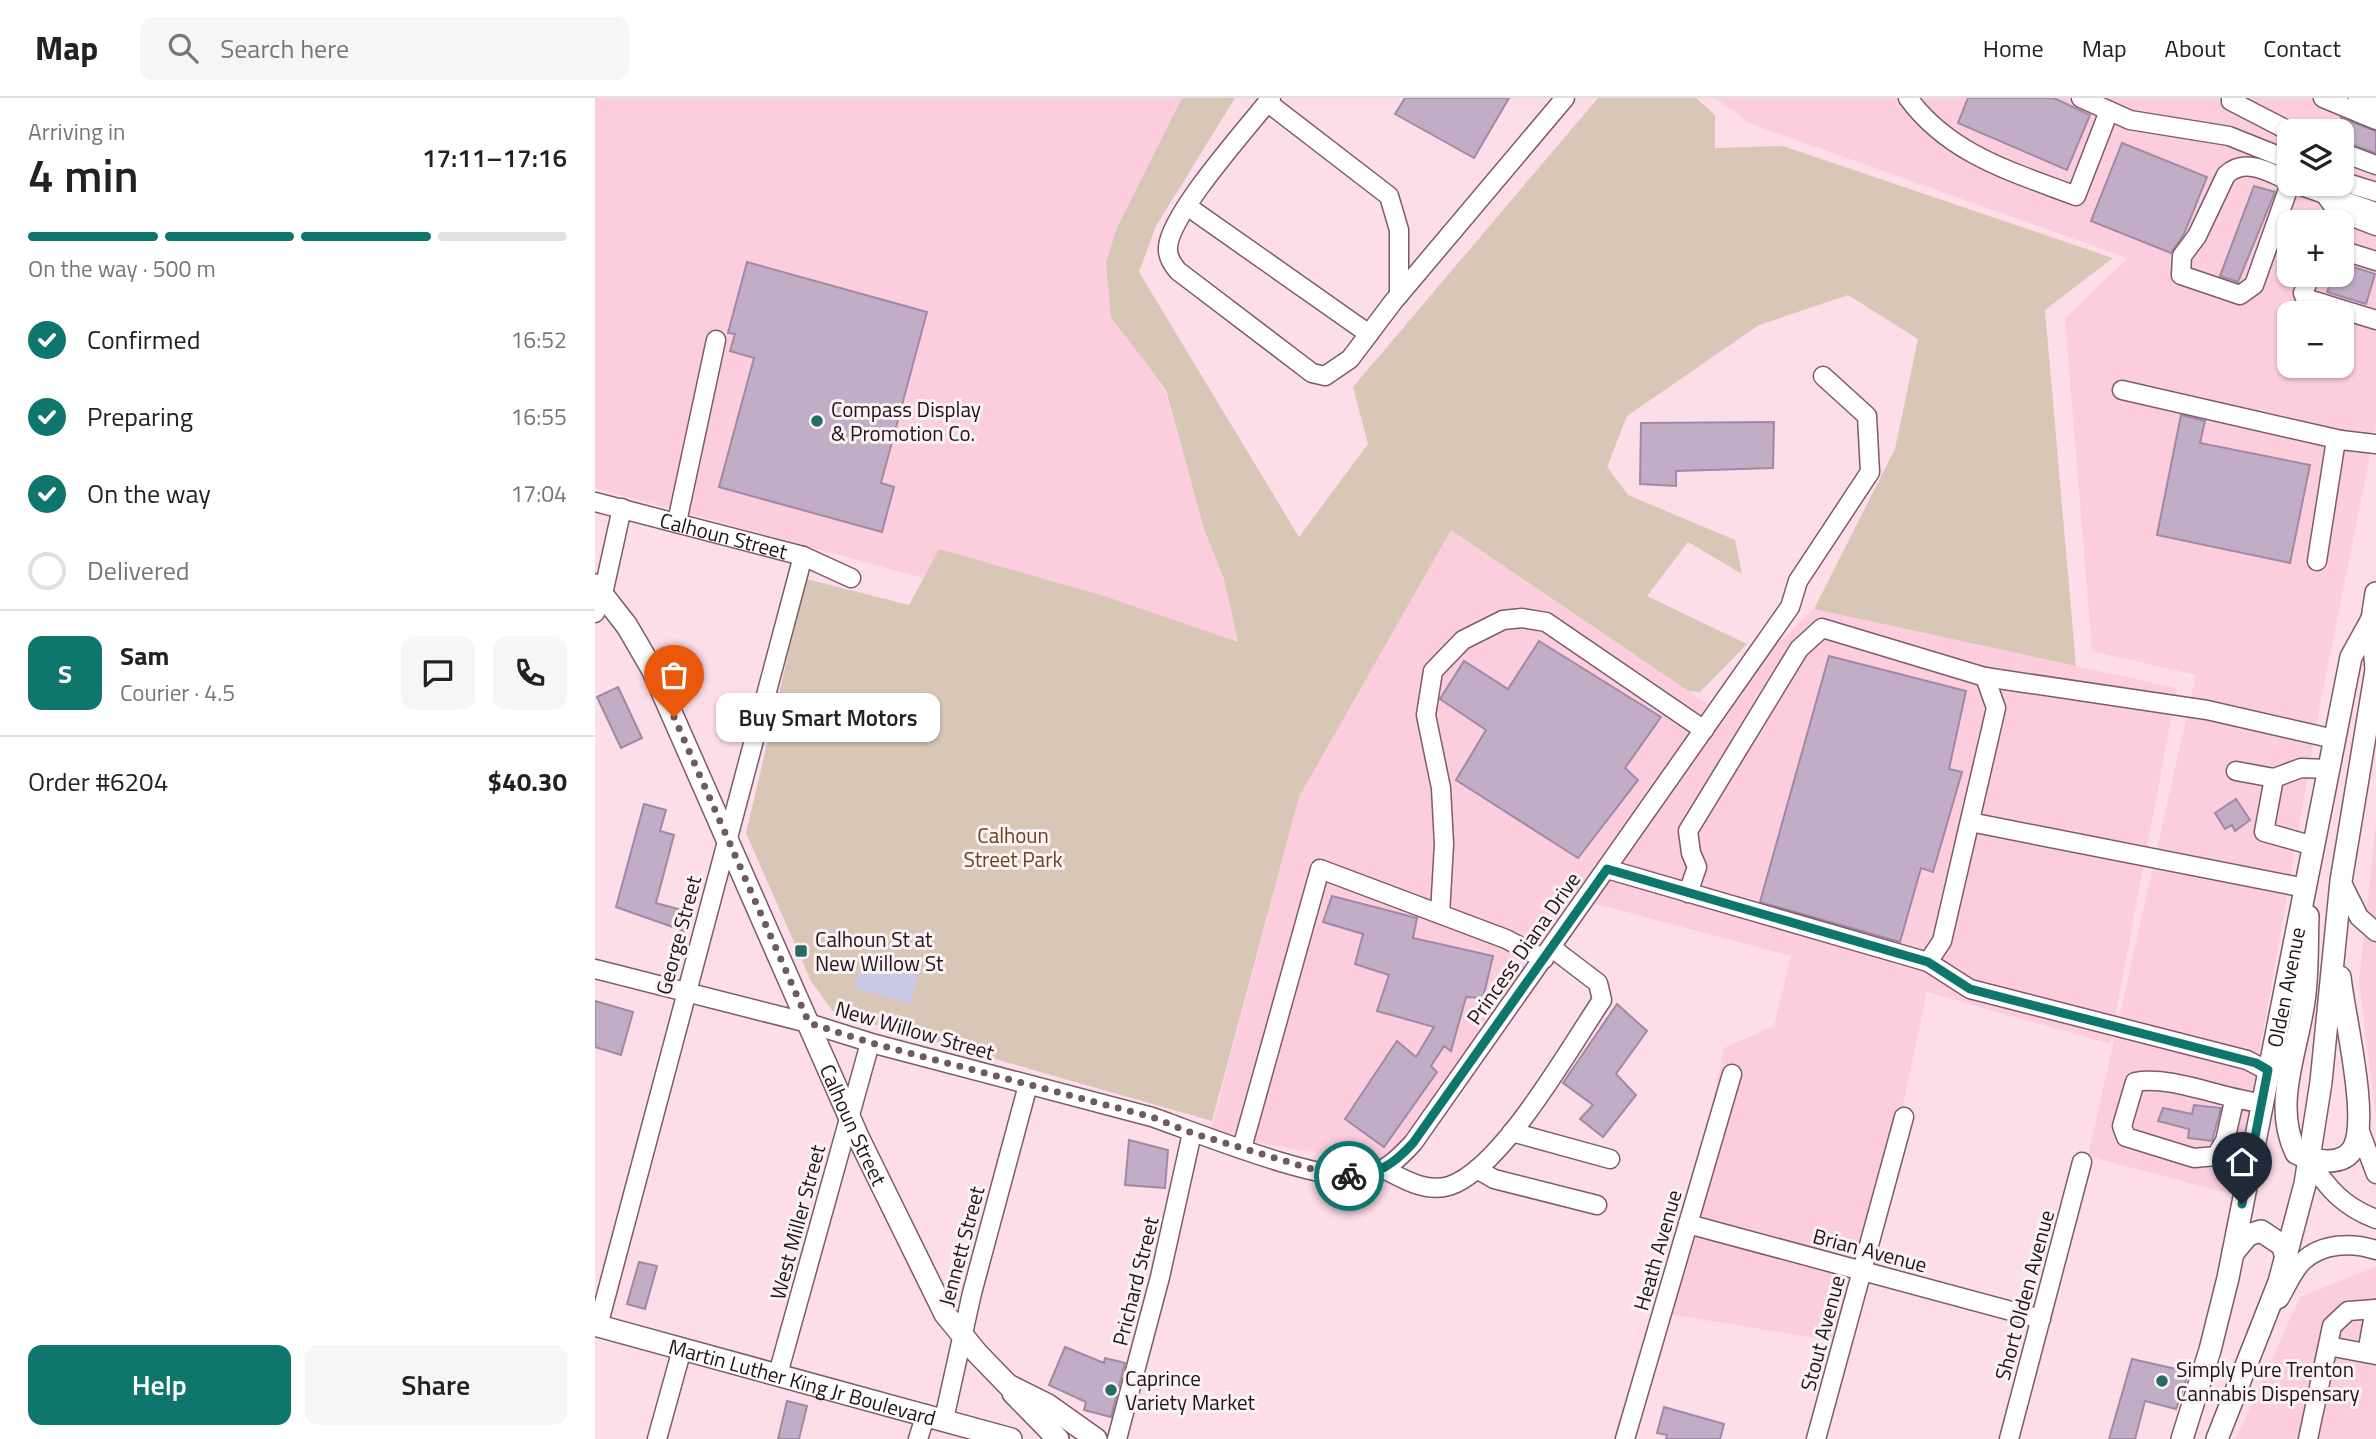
<!DOCTYPE html>
<meta charset="utf-8">
<style>
body{margin:0;font-family:"Titillium Web",sans-serif;background:#f6f6f6;color:#222;height:100vh;display:flex;flex-direction:column;font-size:26px;white-space:nowrap}
*{box-sizing:border-box;margin:0}
p{font-size:23px;color:#767676}
.icon{flex:none;width:38px;height:38px;fill:none;stroke:currentColor;stroke-width:2;stroke-linecap:round;stroke-linejoin:round}
.map{position:relative;flex:1;overflow:hidden}
.details{display:flex;flex-direction:column;background:#fff;width:595px}
.details>*{flex:none}
.controls{position:absolute;left:1682px;top:21px;display:grid;gap:14px}
.controls a{display:grid;place-items:center;width:77px;height:77px;border-radius:14px;background:#fff;box-shadow:0 2px 5px #0004;font-size:35px}
.pin{position:absolute;display:grid;place-items:center;width:60px;height:60px;color:#fff;margin:-72px -30px;border-radius:50% 50% 50% 0;rotate:-45deg;box-shadow:0 0 7px #0007}
.pin .icon{rotate:45deg}
.courier{position:absolute;display:grid;place-items:center;width:70px;height:70px;margin:-35px;border:5px solid #0f766e;border-radius:50%;background:#fff;color:#222;box-shadow:0 2px 9px #0007}
.bubble{position:absolute;height:49px;border-radius:14px;background:#fff;box-shadow:0 2px 5px #0004;font-size:23px;font-weight:600;line-height:49px;text-align:center}
.summary em{font-style:normal;font-weight:600}
.summary div{display:flex;flex-direction:column-reverse}
.summary{display:flex;align-items:center;justify-content:space-between;height:119px;padding:0 28px}
h1{font-size:46px;font-weight:600;line-height:52px}
.bar{display:grid;grid-template-columns:repeat(4,1fr);gap:10px 7px;align-content:center;height:84px;padding:0 28px}
.bar i{height:9px;border-radius:5px;background:#e0e0e0}
.bar .active{background:#0f766e}
.bar p{grid-column:span 4}
.line{display:flex;align-items:center;gap:18px;padding:0 28px;border-top:2px solid #e0e0e0}
.line div{flex:1}
.round{display:grid;place-items:center;flex:none;width:74px;height:74px;border-radius:14px;background:#f6f6f6}
ol{padding:0 28px;list-style:none}
li{display:flex;align-items:center;gap:21px;height:77px}
li p{margin-inline-start:auto}
li .icon{padding:7px;border-radius:50%;background:#0f766e;color:#fff;stroke-width:4}
li:last-child{color:#767676}
li i{width:38px;height:38px;border:4px solid #e0e0e0;border-radius:50%}
.cta{display:flex;gap:14px;margin-top:auto;padding:14px 28px}
.cta a{flex:1;height:80px;border-radius:14px;background:#0f766e;color:#fff;font-size:28px;font-weight:600;line-height:80px;text-align:center}
.cta a+a{background:#f6f6f6;color:#222}
header{display:flex;align-items:center;gap:42px;box-sizing:border-box;height:98px;padding:0 35px;background:#fff;border-bottom:2px solid #e0e0e0}
header strong{font-size:33px}
nav{display:flex;gap:38px;margin-inline-start:auto;font-size:24px}
.search{width:490px;height:63px;background:#f6f6f6;display:flex;align-items:center;gap:18px;box-sizing:border-box;padding:0 24px;border-radius:14px;color:#767676;font-size:26px}
main{display:flex;flex:1;min-height:0}
.map>svg:first-child{display:block}
</style>
<header>
<strong>Map</strong>
<div class="search"><svg class="icon" aria-label="search" viewBox="0 0 24 24"><circle cx="10" cy="10" r="6"/><path d="M15 15l6 6"/></svg>Search here</div>
<nav><a>Home</a><a>Map</a><a>About</a><a>Contact</a></nav>
</header>
<main>
<section class="details">
<div class="summary"><div><h1>4 min</h1><p>Arriving in</p></div><em>17:11–17:16</em></div>
<div class="bar"><i class="active"></i><i class="active"></i><i class="active"></i><i></i><p>On the way · 500 m</p></div>
<ol>
<li><svg class="icon" aria-label="check" viewBox="0 0 24 24"><path d="M5 12l5 5 9-10"/></svg>Confirmed<p>16:52</p></li>
<li><svg class="icon" aria-label="check" viewBox="0 0 24 24"><path d="M5 12l5 5 9-10"/></svg>Preparing<p>16:55</p></li>
<li><svg class="icon" aria-label="check" viewBox="0 0 24 24"><path d="M5 12l5 5 9-10"/></svg>On the way<p>17:04</p></li>
<li><i></i>Delivered</li>
</ol>
<div class="line" style="height:126px"><b class="round" style="background:#0f766e;color:#fff">S</b><div><b>Sam</b><p>Courier · 4.5</p></div><a class="round"><svg class="icon" aria-label="chat" viewBox="0 0 24 24"><path d="M4 5h16v11H9l-5 4z"/></svg></a><a class="round"><svg class="icon" aria-label="phone" viewBox="0 0 24 24"><path d="M5 4h4l2 5-3 2q2 4 5 5l2-3 5 2v4C11 20 4 13 5 4z"/></svg></a></div>
<div class="line" style="height:91px"><div>Order #6204</div><b>$40.30</b></div>
<div class="cta"><a>Help</a><a>Share</a></div>
</section>
<div class="map">
<svg width="1781" height="1341" viewBox="0 0 1781 1341">
<rect width="100%" height="100%" fill="#fddde8"/>
<path fill="#fccddd" fill-rule="evenodd" d="M0,0H587L521,132L511,165L517,219L570,292L609,431L629,481L643,545L508,498L344,451L328,480L0,390Z
M1120,0H1781V328L1724,613L1640,1097L1493,1058L1601,577L1497,553L1470,220L1533,160L1156,26ZM1694,33H1746V86H1694ZM1694,124H1746V177H1694ZM1694,215H1746V268H1694Z
M856,432L1125,615L1149,578L1219,511L1582,590L1515,946L1332,894L1257,1246L1073,1216L1129,950L1179,928L1196,858L998,805L800,1069L615,1036L704,699Z
M1781,725V1018L1764,883Z
M1781,1169V1341H1641L1705,1199Z"/>
<path fill="#d8c7b7" d="M587,0H640L561,128L544,174L704,439L773,346L758,289L1003,0H1101L1120,17V50L1188,48L1518,160L1450,212L1481,568L1219,511L1300,351L1323,241L1253,197L1164,227L1032,318L1012,369L1033,397L1140,442L1147,476L1093,444L1052,498L1152,546L1105,594L1093,593L856,432L704,699L617,1023L239,915L216,883L151,735L211,481L314,507L344,451L509,498L643,544L629,481L609,431L571,292L516,219L511,165L521,132Z"/>
<path fill="#c9c9e7" d="M269,856L325,871L316,905L260,890Z"/>
<path fill="#c2adc6" stroke="#a089a4" stroke-width="2" d="M810,0H914L879,60L800,16Z
M1373,0H1459L1495,17L1472,72L1363,25Z
M1746,20L1781,33V55L1746,43Z
M1527,45L1612,79L1589,136L1576,155L1496,123Z
M1659,88L1680,94L1643,184L1625,178Z
M152,164L332,214L286,385L299,389L287,434L124,389L159,260L135,253L140,236L133,235Z
M1746,165L1780,176L1771,206L1732,194L1738,177H1746Z
M1586,317L1610,323L1605,345L1715,367L1695,465L1562,437Z
M1179,324L1178,370L1081,373V388L1045,386L1046,325Z
M944,543L1066,619L1030,670L1043,682L983,760L861,682L891,632L845,601L869,563L913,591Z
M1234,558L1371,593L1354,671L1367,674L1338,774L1326,770L1305,844L1165,804Z
M23,589L47,640L26,650L2,599Z
M1641,701L1655,722L1640,733L1637,727L1630,731L1620,715Z
M49,706L71,712L65,733L79,737L61,805L94,814L89,833L21,809Z
M737,798L822,820L818,840L898,858L888,900L871,899L856,953L849,948L836,968L842,974L789,1049L750,1021L802,943L821,959L839,929L782,913L794,877L760,866L768,836L728,824Z
M0,903L38,914L26,957L0,949Z
M1022,906L1052,933L1021,976L1041,997L1008,1039L985,1021L998,1007L968,985Z
M1599,1007L1626,1010L1617,1043L1593,1040L1594,1031L1563,1023L1568,1010L1597,1016Z
M534,1042L573,1052L570,1090L530,1087Z
M44,1164L62,1168L50,1211L32,1206Z
M470,1249L509,1265L510,1260L530,1265L516,1319L489,1312L491,1304L454,1287Z
M1537,1261L1594,1274L1581,1311L1550,1303L1540,1341H1514Z
M192,1303L212,1308L204,1341H183Z
M1069,1309L1129,1326L1125,1341H1071L1072,1337L1062,1335Z"/>
<g fill="none" stroke-linecap="round" stroke-linejoin="round">
<g stroke="#7d5b67" stroke-width="21">
<g id="minor">
<path d="M676,0C653,29 575,116 573,149C572,158 577,166 583,173L717,275L730,278L755,261L798,204L970,0"/>
<path d="M1313,0C1355,57 1418,74 1481,98L1514,13"/>
<path d="M1486,0L1535,22L1634,38L1694,62"/>
<path d="M1636,0V3L1694,33"/>
<path d="M1728,0L1781,22"/>
<path d="M1763,0L1781,7"/>
<path d="M672,4L794,98L804,132V197"/>
<path d="M1746,54L1781,67"/>
<path d="M1694,83C1674,74 1650,59 1631,77L1602,138L1587,158L1586,177L1645,197L1659,187L1695,86"/>
<path d="M1746,83L1781,94"/>
<path d="M1701,86L1781,114"/>
<path d="M1731,98L1742,113L1781,128"/>
<path d="M592,108L774,236"/>
<path d="M1746,152L1781,163"/>
<path d="M1716,177L1708,195L1710,200L1781,222"/>
<path d="M1527,292L1746,342"/>
<path id="s1" d="M0,404L208,458L256,480"/>
<path d="M82,424L121,242"/>
<path d="M1722,463L1740,348L1746,342L1781,346"/>
<path d="M0,515L8,496L27,410"/>
<path d="M1390,579L1612,612L1739,641"/>
<path d="M1641,673L1679,680L1706,670L1733,671"/>
<path d="M1679,680L1669,734L1719,748"/>
<path d="M1375,724L1710,790"/>
<path d="M1012,771L1333,864L1347,843L1401,610L1390,579L1227,530L1204,551L1093,733L1096,755L1102,769L1093,795"/>
<path d="M1746,783L1764,819L1781,834"/>
<path d="M845,816L849,746L846,690L831,617L838,573L868,542L908,522L927,520L951,524L1109,632"/>
<path d="M1333,864L1375,891L1652,962L1673,973"/>
<path d="M0,871L213,925L280,946L557,1019C603,1035 725,1085 770,1078C789,1075 805,1059 818,1045L1195,509L1203,483L1275,374L1272,318L1228,278"/>
<path d="M1639,1003L1630,1043L1621,1058L1599,1060L1531,1039L1527,1028L1540,984C1577,977 1627,1001 1667,1005"/>
<path d="M1764,1031L1781,1076"/>
<path d="M917,1034L1015,1061"/>
<path d="M647,1050L725,771L911,841L949,861"/>
<path d="M1714,1062C1733,1091 1749,1109 1781,1121"/>
<path d="M789,1071C808,1081 831,1095 854,1088C907,1071 975,949 1007,902L1003,885L957,850"/>
<path d="M882,1071L899,1081L1002,1107"/>
<path d="M1093,1126L1446,1221"/>
<path d="M1684,1201C1691,1190 1698,1172 1708,1163C1727,1145 1757,1144 1781,1152"/>
<path d="M3,1228L208,458"/>
<path d="M1733,1248L1781,1257"/>
<path d="M1772,1255L1780,1211"/>
<path d="M183,1276L275,945"/>
<path d="M349,1321L377,1195L433,987"/>
<path d="M62,1341L87,1251"/>
<path d="M323,1341L331,1316"/>
<path d="M522,1341L565,1179L597,1035"/>
<path d="M1030,1341L1137,976"/>
<path d="M1221,1341L1309,1019"/>
<path d="M1414,1341L1487,1064"/>
<path d="M1713,1341L1737,1228L1753,1213L1781,1211"/>
</g>
</g>
<g stroke="#7d5b67" stroke-width="24">
<g id="major">
<path id="s2" d="M0,487L32,528L57,571L264,1041L350,1216L382,1255L413,1287L453,1307L501,1341"/>
<path d="M1781,495L1777,521L1781,572"/>
<path d="M1713,818C1712,843 1713,869 1710,895C1705,948 1676,1004 1701,1055C1717,1063 1749,1070 1759,1049C1774,1018 1749,917 1745,879"/>
<path d="M1638,1155L1653,1137L1666,1133L1687,1147L1691,1159"/>
<path id="s3" d="M0,1227L416,1341"/>
<path d="M418,1295L463,1341"/>
<path id="s4" d="M1587,1341L1615,1252L1633,1180L1756,559L1777,521"/>
<path d="M1622,1341L1684,1184L1710,1086L1726,984L1746,783L1781,572"/>
</g>
</g>
<use href="#minor" stroke="#fff" stroke-width="18"/>
<use href="#major" stroke="#fff" stroke-width="21"/>
</g>
<g fill="none" stroke-linecap="round" stroke-linejoin="round">
<path stroke="#6e5a61" stroke-width="7" stroke-dasharray="0 12.6" d="M79,619L214,925L280,946L557,1019L597,1035L727,1074L754,1078"/>
<path stroke="#0f766e" stroke-width="9" d="M754,1078C782,1078 800,1065 818,1045L1012,771L1333,864L1375,891L1661,965L1673,972L1647,1106"/>
</g>
<g fill="#266d63" stroke="#faf2f4" stroke-width="2.5">
<circle cx="222" cy="323" r="7"/>
<rect x="199" y="846" width="14" height="14" rx="3.5"/>
<circle cx="1567" cy="1283" r="7"/>
<circle cx="516" cy="1292" r="7"/>
</g>
<g text-anchor="middle" dominant-baseline="central" stroke-width="6" stroke-linejoin="round" paint-order="stroke">
<g font-size="21" fill="#211419" stroke="#faf2f4" text-anchor="start">
<text x="236" y="311">Compass Display<tspan x="236" dy="24">&amp; Promotion Co.</tspan></text>
<text x="220" y="841">Calhoun St at<tspan x="220" dy="24">New Willow St</tspan></text>
<text x="1581" y="1271">Simply Pure Trenton<tspan x="1581" dy="24">Cannabis Dispensary</tspan></text>
<text x="530" y="1280">Caprince<tspan x="530" dy="24">Variety Market</tspan></text>
</g>
<g font-size="21" fill="#211419" stroke="#faf2f4">
<text stroke="none"><textPath href="#s1" startOffset="133">Calhoun Street</textPath></text>
<text transform="translate(83 837) rotate(-75)">George Street</text>
<text transform="translate(928 850) rotate(-55)">Princess Diana Drive</text>
<text stroke="none"><textPath href="#s4" startOffset="464">Olden Avenue</textPath></text>
<text transform="translate(320 932) rotate(16)">New Willow Street</text>
<text stroke="none"><textPath href="#s2" startOffset="600">Calhoun Street</textPath></text>
<text transform="translate(202 1124) rotate(-75)">West Miller Street</text>
<text transform="translate(366 1148) rotate(-75)">Jennett Street</text>
<text transform="translate(1062 1152) rotate(-74)">Heath Avenue</text>
<text transform="translate(1275 1152) rotate(15)">Brian Avenue</text>
<text transform="translate(540 1183) rotate(-76)">Prichard Street</text>
<text transform="translate(1429 1197) rotate(-75)">Short Olden Avenue</text>
<text transform="translate(1227 1235) rotate(-75)">Stout Avenue</text>
<text stroke="none"><textPath href="#s3" startOffset="215">Martin Luther King Jr Boulevard</textPath></text>
</g>
<g font-size="21" fill="#68441e" stroke="#faf2f4">
<text x="418" y="737">Calhoun<tspan x="418" dy="24">Street Park</tspan></text>
</g>
</g>
</svg>
<div class="controls">
<a><svg class="icon" aria-label="layers" viewBox="0 0 24 24"><path d="M12 4l9 5-9 5-9-5zM3 14l9 5 9-5"/></svg></a>
<a>+</a>
<a>−</a>
</div>
<div class="pin" style="left:79px;top:619px;background:#ea580c"><svg class="icon" aria-label="bag" viewBox="0 0 24 24"><path d="M5 8h14l-1 12H6zM9 8a3 3 0 0 1 6 0"/></svg></div>
<div class="pin" style="left:1647px;top:1106px;background:#1f2937"><svg class="icon" aria-label="home" viewBox="0 0 24 24"><path d="M3 11l9-7 9 7M6 9v11h12V9"/></svg></div>
<div class="courier" style="left:754px;top:1078px"><svg class="icon" aria-label="bike" viewBox="0 0 24 24"><circle cx="6" cy="16" r="4"/><circle cx="18" cy="16" r="4"/><path d="M6 16l4-8h5l3 8M10 8l3 8H6M13 5h3"/></svg></div>
<div class="bubble" style="left:121px;top:595px;width:224px">Buy Smart Motors</div>
</div>
</main>
